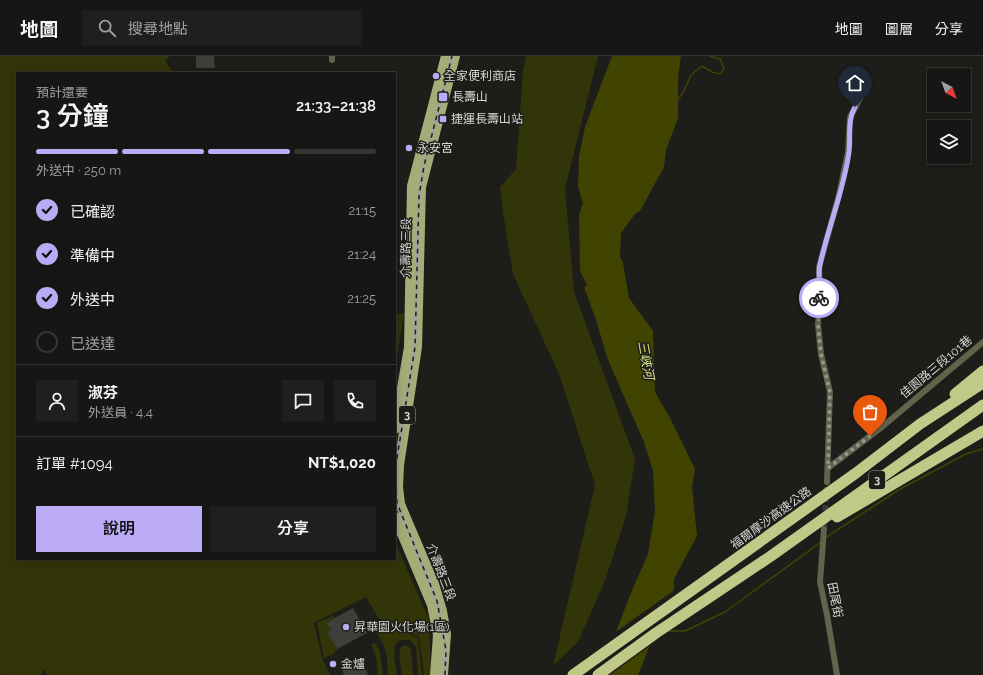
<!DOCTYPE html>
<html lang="zh-TW">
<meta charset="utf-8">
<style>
body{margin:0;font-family:Raleway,"Noto Sans TC",sans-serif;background:#1f1f1d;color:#f1f3f6;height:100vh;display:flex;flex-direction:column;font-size:15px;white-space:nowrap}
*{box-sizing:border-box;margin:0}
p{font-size:13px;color:#9e9fa0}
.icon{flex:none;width:22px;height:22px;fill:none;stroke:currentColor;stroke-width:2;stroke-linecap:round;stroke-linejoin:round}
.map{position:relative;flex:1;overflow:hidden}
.details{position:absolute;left:16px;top:16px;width:380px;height:488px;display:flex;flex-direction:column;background:#161614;border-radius:0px;box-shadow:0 2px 10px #0003,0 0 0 1px #353534}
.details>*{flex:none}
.needle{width:26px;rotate:139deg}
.tools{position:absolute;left:927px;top:12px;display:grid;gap:8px}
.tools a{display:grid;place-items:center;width:44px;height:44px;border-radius:0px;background:#161614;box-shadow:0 2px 10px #0003,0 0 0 1px #353534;font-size:20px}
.pin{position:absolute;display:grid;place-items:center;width:34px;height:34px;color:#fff;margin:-41px -17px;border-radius:50% 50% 50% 0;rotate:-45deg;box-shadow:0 0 4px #0007}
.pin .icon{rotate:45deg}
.courier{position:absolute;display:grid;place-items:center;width:40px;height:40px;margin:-20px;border:3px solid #bbaaf6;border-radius:50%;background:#fff;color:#222;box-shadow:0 1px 5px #0007}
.overview em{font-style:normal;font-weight:600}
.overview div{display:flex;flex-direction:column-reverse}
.overview{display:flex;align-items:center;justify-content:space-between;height:68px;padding:0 20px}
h1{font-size:26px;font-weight:600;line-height:30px}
.bar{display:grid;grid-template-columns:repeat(4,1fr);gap:6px 4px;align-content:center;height:48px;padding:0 20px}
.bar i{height:5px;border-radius:3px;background:#353534}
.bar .selected{background:#bbaaf6}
.bar p{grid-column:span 4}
.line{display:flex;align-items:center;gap:10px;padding:0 20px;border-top:1px solid #353534}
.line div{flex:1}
.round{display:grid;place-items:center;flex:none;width:42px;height:42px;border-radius:0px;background:#1f1f1d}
ol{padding:0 20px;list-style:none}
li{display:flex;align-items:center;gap:12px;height:44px}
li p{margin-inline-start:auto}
li .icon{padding:4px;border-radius:50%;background:#bbaaf6;color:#111;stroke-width:4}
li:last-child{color:#9e9fa0}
li i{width:22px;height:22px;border:2px solid #353534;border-radius:50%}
.action{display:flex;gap:8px;margin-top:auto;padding:8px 20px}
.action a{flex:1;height:46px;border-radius:0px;background:#bbaaf6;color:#111;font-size:16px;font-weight:600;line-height:46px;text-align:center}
.action a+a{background:#1f1f1d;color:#f1f3f6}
header{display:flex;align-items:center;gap:24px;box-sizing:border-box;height:56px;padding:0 20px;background:#161614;border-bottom:1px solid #353534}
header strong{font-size:19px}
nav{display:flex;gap:22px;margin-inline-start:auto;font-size:14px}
.search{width:280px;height:36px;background:#1f1f1d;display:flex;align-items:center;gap:10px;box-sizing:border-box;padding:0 14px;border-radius:0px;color:#9e9fa0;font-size:15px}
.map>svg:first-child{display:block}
</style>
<header>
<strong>地圖</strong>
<div class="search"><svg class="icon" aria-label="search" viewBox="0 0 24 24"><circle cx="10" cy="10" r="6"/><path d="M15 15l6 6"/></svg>搜尋地點</div>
<nav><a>地圖</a><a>圖層</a><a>分享</a></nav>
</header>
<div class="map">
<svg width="983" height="619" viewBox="0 0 983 619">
<rect width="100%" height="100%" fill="#1d1d1a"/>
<path fill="#323507" d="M0,0H170L165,5L174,17H17V503H395V486L429,563L431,619H424L419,581L378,562L366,541L314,567L322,602L330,619H48L44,614L41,619H2L0,617Z
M526,0H598L565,133L574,236L635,403L626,460L606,522L578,586L553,610L595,429L559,318L513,218L503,156L500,131L516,113L523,14Z
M404,257L395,314V259Z
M333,560L334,562L326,567L331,574L337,593L334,598L324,602L317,567Z
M378,564L382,566V569H379V574L388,575L389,569L418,582L422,619H418L416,591L410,584H400L395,589L394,601L397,619H388C387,611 388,601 385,593C382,581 372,578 378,564Z
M375,587L380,596L383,619H378L376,600L371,588Z
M402,590H408L411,593L413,619H402C401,611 397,597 402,590Z"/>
<path fill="#404400" d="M612,0H681L678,21V62L666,94L664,111L640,155L635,158L621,177L620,200L623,207L629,242L653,275L655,336L671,364L695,413L692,431L697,480L674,523V536L666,540L654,579L638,619H600L630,539L648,498L655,455L653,415L644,386L608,304L596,264L584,231L587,230C586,224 581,220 580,214L579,159L583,147L578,131L579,100L585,71Z"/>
<path fill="#1d1d1a" d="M676,533V537L668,541L651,589L610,619H598L613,578Z"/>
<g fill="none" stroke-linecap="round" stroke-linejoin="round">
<path stroke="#404400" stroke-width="1.5" d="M678,43L683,37L691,19L702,10L712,16L720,18L724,13L720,3L710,0
M825,482L900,433L966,398L983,393
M668,575H685L725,556L821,486"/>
</g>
<path fill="#3e3f3b" d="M196,0H214L215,12H196Z
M353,552L367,577L337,593L327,576L331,574L326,567Z
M356,605L357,609L364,607L368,619H344L341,610Z"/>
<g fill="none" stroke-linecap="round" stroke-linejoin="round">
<path stroke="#393936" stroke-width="6" stroke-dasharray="6 3" stroke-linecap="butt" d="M824,473L827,426"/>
<path stroke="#61644b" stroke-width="6" d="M332,4V0
M828,412L883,370L983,286
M827,426L830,336L821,298L818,269L820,238L819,211L839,139L848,96L850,61L866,32
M824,473L820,526L827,559L837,619"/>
<path stroke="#a6ac77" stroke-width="10" d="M395,373L409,291L412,130L446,0
M395,461L432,549L438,579L435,619
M443,619L446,578L442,555L434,528L400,448L398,431L399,409L417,291L421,131L455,0"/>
<path stroke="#c1c989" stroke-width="11" d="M955,338L983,315
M837,461L983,375
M573,619L856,417L920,368L983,327
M598,619L656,577L771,500L983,349"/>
<g stroke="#a0a19e" stroke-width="3">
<path id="rail" d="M445,619L446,594L437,545L397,447L396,428V408L415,291L419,140L424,110L452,0"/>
</g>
<use href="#rail" stroke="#1d1d1a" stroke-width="1.5" stroke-dasharray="4.5" stroke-linecap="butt"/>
</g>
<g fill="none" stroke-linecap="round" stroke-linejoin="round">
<path stroke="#959693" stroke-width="4" stroke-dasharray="0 7.2" d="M819,242L818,269L821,298L830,336L828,412L870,380"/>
<path stroke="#bbaaf6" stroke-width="5" d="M819,242C822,231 817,220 820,209C828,171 844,134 849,96C851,80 847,65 855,51"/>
</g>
<g fill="#bbaaf6" stroke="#1d1d1a" stroke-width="1.5">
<circle cx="436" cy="20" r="4"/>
<rect x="438" y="36" width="10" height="10" rx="2"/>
<rect x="439" y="59" width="8" height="8" rx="2"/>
<circle cx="409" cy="92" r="4"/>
<circle cx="346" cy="571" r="4"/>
<circle cx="333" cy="608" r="4"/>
</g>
<g text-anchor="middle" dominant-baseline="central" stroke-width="3" stroke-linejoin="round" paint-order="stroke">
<g fill="#1d1d1a" stroke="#9e9f9c" stroke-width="1">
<rect x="399" y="350" width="16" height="18" rx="3"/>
<rect x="869" y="415" width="16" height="18" rx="3"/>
</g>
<g font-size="11" font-weight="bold" fill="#d6d7d4">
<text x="407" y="359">3</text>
<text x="877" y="424">3</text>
</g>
<g font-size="12" fill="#d6d7d4" stroke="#1d1d1a" text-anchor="start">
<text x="444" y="20">全家便利商店</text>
<text x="452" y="41">長壽山</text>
<text x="451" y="63">捷運長壽山站</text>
<text x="417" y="92">永安宮</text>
<text x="354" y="571">昇華園火化場(1區)</text>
<text x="341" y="608">金爐</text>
</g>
<g font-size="12" fill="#d6d7d4" stroke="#1d1d1a">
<text transform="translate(406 192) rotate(-89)">介壽路三段</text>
<text transform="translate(936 311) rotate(-40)">佳園路三段101巷</text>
<text transform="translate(771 462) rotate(-36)">福爾摩沙高速公路</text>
<text transform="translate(441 516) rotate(69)">介壽路三段</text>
<text transform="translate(835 544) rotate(79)">田尾街</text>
</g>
<g font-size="13" font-style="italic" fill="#dce58a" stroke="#1d1d1a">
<text transform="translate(646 304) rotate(80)">三峽河</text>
</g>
</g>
</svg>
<div class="tools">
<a><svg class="needle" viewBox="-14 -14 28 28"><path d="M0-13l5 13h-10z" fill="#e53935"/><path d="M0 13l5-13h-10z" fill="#9e9fa0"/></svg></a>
<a><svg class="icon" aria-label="layers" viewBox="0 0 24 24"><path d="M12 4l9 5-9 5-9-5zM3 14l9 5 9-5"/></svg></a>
</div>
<div class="pin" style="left:870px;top:380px;background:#ea580c"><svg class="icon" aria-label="bag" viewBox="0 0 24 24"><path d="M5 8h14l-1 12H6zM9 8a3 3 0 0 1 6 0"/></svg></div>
<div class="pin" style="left:855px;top:51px;background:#1f2937"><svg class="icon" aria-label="home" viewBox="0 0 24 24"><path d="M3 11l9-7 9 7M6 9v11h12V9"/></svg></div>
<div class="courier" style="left:819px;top:242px"><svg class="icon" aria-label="bike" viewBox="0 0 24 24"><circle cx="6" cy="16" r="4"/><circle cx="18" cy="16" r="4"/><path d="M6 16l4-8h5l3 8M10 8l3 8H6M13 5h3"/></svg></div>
<section class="details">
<div class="overview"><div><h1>3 分鐘</h1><p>預計還要</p></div><em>21:33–21:38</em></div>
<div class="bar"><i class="selected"></i><i class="selected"></i><i class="selected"></i><i></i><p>外送中 · 250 m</p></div>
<ol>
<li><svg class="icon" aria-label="check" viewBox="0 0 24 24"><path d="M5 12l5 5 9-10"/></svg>已確認<p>21:15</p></li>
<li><svg class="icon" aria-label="check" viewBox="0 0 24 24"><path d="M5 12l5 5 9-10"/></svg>準備中<p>21:24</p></li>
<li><svg class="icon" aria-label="check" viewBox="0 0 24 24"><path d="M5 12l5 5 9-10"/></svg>外送中<p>21:25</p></li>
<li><i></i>已送達</li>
</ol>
<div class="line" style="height:72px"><a class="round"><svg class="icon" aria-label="person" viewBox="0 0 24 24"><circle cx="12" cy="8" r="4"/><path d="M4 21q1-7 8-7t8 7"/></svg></a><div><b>淑芬</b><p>外送員 · 4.4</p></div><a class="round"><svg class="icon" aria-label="chat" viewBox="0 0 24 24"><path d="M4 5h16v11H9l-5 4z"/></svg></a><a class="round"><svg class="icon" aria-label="phone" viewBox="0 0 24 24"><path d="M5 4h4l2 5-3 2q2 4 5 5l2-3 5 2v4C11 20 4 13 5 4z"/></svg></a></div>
<div class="line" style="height:52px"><div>訂單 #1094</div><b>NT$1,020</b></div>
<div class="action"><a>說明</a><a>分享</a></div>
</section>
</div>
